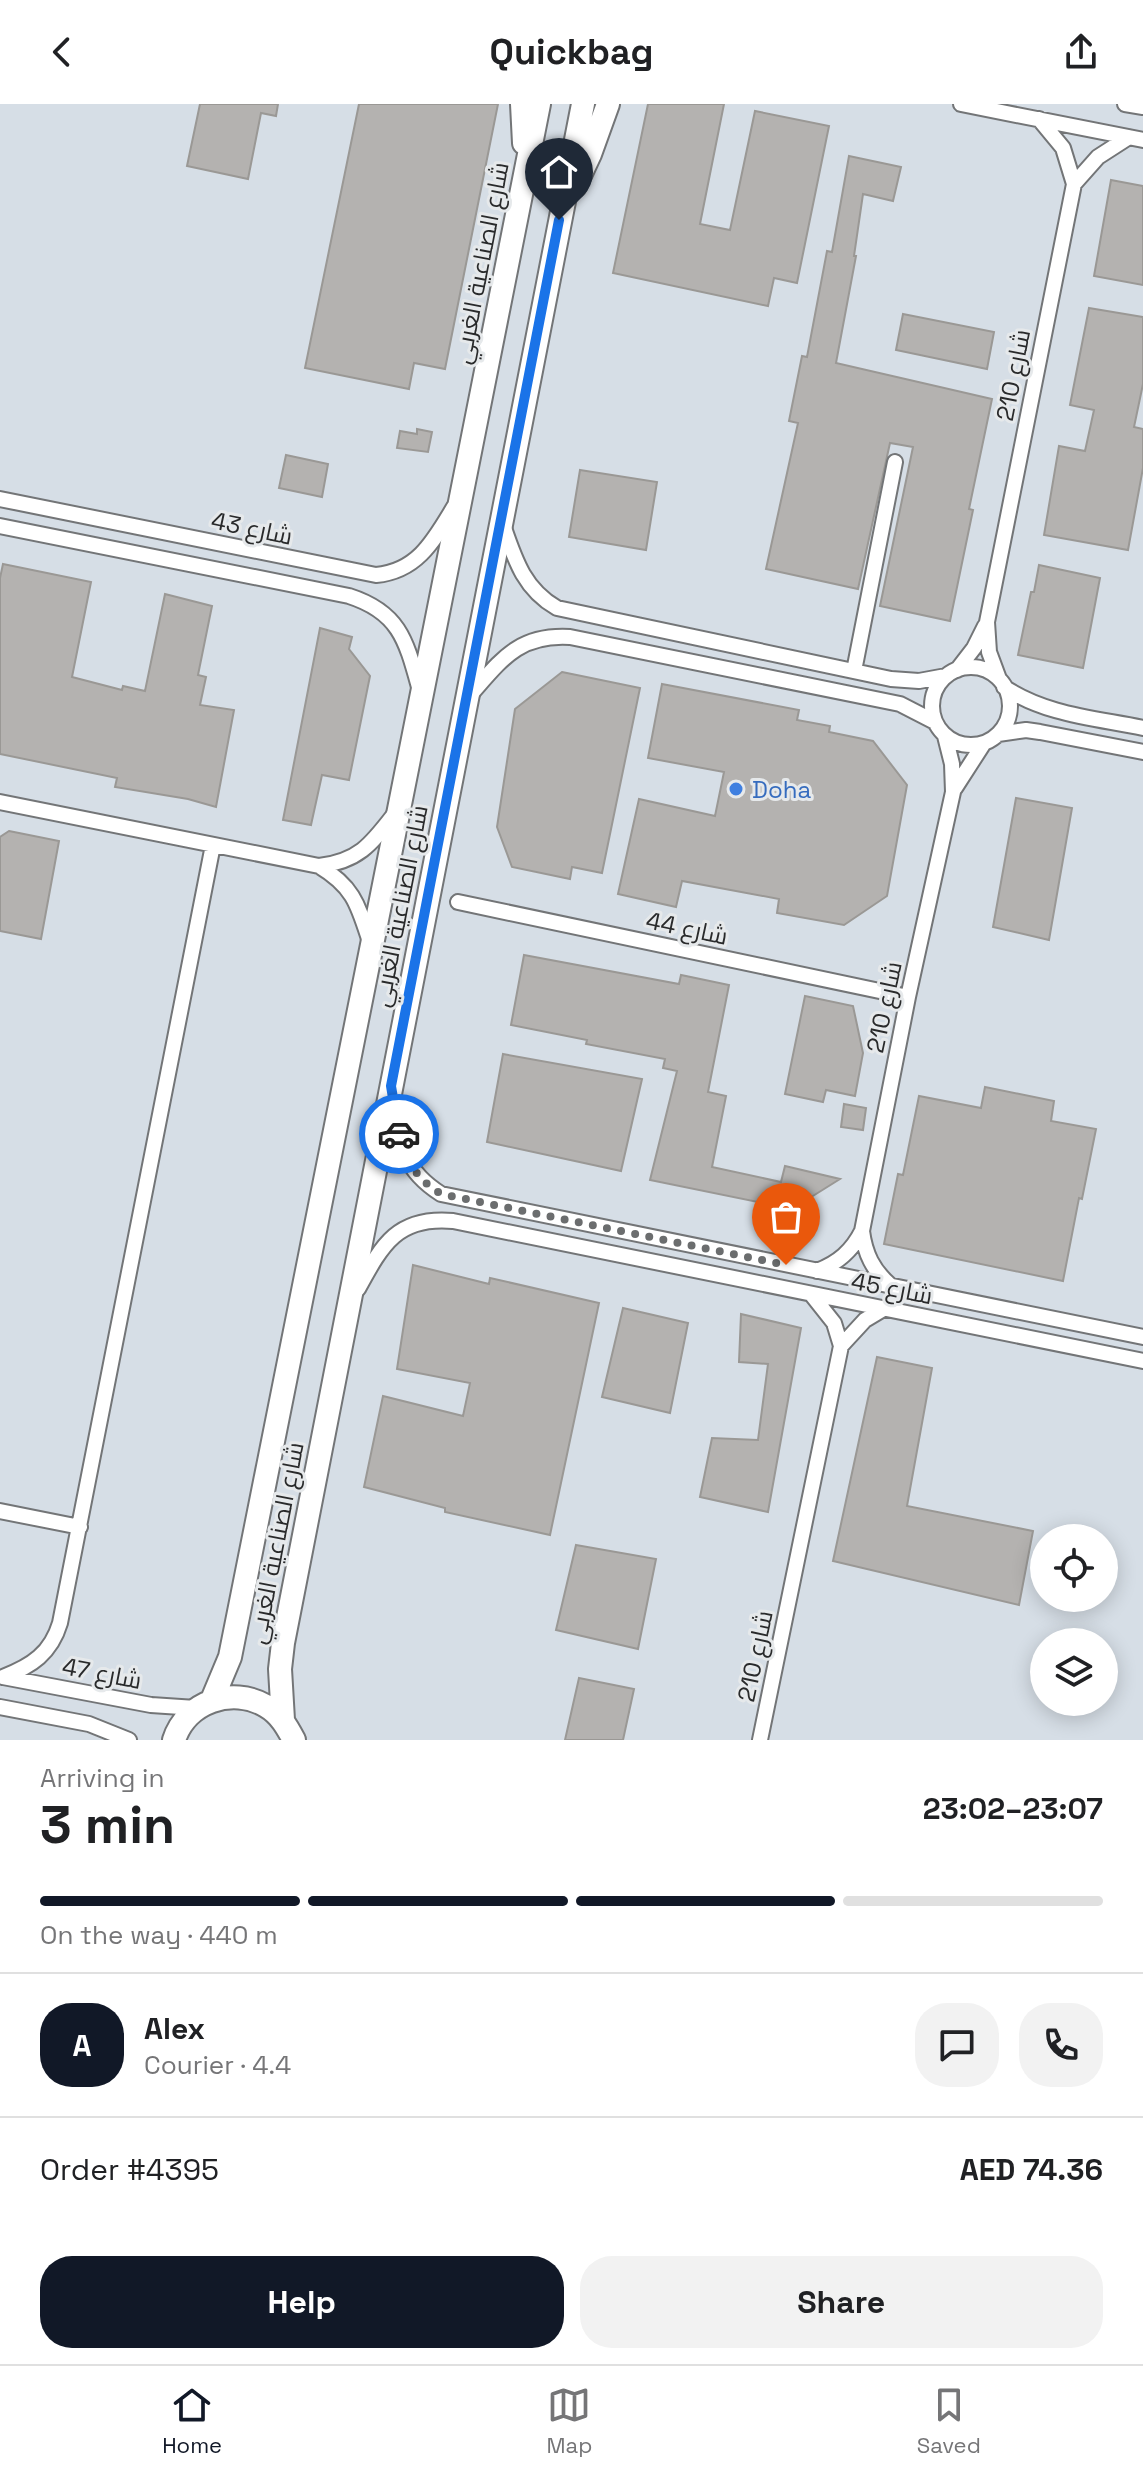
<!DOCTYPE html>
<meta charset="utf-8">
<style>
body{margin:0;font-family:"Space Grotesk",Cairo,sans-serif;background:#f2f2f2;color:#202124;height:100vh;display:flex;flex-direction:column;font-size:30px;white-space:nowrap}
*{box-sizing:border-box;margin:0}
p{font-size:26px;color:#757577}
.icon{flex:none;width:44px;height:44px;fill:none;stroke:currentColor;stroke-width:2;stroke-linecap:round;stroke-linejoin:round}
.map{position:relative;height:1636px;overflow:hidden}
.details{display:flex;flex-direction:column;background:#fff;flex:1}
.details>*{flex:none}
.fabs{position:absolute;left:1030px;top:1420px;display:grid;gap:16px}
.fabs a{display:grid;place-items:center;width:88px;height:88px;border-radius:50%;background:#fff;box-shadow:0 4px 20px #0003;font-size:40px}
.pin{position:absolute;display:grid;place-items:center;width:68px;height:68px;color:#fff;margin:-82px -34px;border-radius:50% 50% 50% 0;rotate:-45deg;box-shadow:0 0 8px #0007}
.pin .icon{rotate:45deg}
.courier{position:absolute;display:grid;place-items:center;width:80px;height:80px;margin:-40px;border:6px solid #1a73e8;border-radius:50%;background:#fff;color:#222;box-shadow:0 2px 10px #0007}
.headline em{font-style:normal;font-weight:700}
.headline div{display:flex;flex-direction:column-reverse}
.headline{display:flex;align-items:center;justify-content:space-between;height:136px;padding:0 40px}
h1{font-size:52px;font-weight:700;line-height:60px}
.bar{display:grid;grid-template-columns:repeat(4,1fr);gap:12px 8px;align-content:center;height:96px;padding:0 40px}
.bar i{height:10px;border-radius:6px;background:#e0e0e0}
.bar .current{background:#111827}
.bar p{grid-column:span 4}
.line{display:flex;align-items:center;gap:20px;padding:0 40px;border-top:2px solid #e0e0e0}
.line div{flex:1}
.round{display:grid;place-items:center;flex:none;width:84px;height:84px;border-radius:32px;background:#f2f2f2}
.primary-button{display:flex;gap:16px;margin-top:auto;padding:16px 40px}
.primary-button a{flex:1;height:92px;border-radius:32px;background:#111827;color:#fff;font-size:32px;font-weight:700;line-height:92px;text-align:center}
.primary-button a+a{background:#f2f2f2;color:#202124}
header{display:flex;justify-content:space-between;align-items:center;height:104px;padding:0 40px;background:#fff;font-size:36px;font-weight:700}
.tab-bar{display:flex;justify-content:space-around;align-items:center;height:112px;border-top:2px solid #e0e0e0;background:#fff;font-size:22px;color:#757577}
.tab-bar a{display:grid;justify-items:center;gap:4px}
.tab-bar .current{color:#111827}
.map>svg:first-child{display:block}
</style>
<header><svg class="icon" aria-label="back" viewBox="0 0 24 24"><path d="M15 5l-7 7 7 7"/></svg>Quickbag<svg class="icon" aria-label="share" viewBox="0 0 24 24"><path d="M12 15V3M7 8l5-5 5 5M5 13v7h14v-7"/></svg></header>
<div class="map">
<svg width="1143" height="1636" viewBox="0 0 1143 1636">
<rect width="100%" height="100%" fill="#e6e9eb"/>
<path fill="#d6dee6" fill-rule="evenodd" d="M0,0H1143V1636H0ZM1044,1434H1104V1494H1044ZM1044,1538H1104V1598H1044Z"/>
<path fill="#b4b2b0" stroke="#9a9895" stroke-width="2" d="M200,0H278L276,12L261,9L248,75L187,62Z
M359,0H498L445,265L414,259L409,285L305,264Z
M648,0H724L700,120L730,126L755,7L829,22L797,179L774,174L768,202L613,169Z
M849,52L901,63L893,97L863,90L854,152H856L836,259L992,295L969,405L973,406L950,517L880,502L913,343L890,339L858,485L766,465L798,319L789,317L802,252L807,253L827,147L832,148Z
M1111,76L1143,82V181L1094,172Z
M1089,204L1143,213V280L1134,323L1143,325V364L1128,446L1044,431L1059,342L1085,347L1094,306L1070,301Z
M903,210L994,228L987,265L896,246Z
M417,325L432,328L428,348L397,344L400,327L417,330Z
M286,351L328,360L322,393L279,384Z
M580,366L657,378L646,446L569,433Z
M3,460L91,478L72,573L122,586L123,582L145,587L165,490L212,502L198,571L206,573L200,601L234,606L216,703L188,695L115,683L117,674L0,650V474Z
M1039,461L1100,474L1083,564L1018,551L1031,488H1034Z
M320,524L352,533L349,545L370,572L349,676L322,671L311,721L283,716Z
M562,568L640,584L602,769L572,763L570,775L512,763L497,723L515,605Z
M662,580L799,606L797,616L830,622L829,628L873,637L907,681L887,792L844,821L777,809L779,795L682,777L676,803L618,790L639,695L715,712L724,668L648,654Z
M1016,694L1072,704L1049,836L993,823Z
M9,727L59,737L41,835L0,827V733Z
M524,851L679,880L681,871L729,881L708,988L726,992L712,1063L781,1078L785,1062L840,1075L792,1105L650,1076L677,967L663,964L665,955L586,940L587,936L511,921Z
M805,892L853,902L863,949L855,992L826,986L823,998L785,990Z
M503,950L642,975L621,1067L487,1038Z
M985,983L1054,997L1051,1017L1096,1025L1082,1095L1079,1094L1063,1177L884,1140L898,1070L903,1071L919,992L981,1004Z
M844,1000L866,1004L863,1026L841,1023Z
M413,1161L489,1180L490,1174L599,1199L550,1431L445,1408V1404L364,1383L383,1292L463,1312L470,1279L397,1265Z
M623,1204L688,1219L670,1309L602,1293Z
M741,1210L801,1224L768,1408L700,1393L712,1334L758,1336L768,1260L739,1258Z
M877,1253L932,1264L907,1402L1033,1427L1019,1501L833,1457Z
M576,1441L656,1455L638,1545L556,1526Z
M579,1574L634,1585L623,1636H565Z"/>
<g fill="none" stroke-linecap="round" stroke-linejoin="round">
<g stroke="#737577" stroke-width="18">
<path id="minor" d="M961,0L1143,36
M1125,0L1143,3
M1074,80L1098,53L1129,33
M0,395L376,471C418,467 434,436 454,403
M503,421C515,456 524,485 557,504L891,575L919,577L946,572
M0,422L349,492C399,508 406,536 419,583
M932 602a39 39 0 1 1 78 0a39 39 0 1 1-78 0Z
M957,566L974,544L985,522
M854,567L895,358
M999,575L989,548L987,518L1074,80L1063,44L1039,15
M1004,583C1046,611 1095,614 1143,624
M471,590C502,555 519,530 570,533L900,600L935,618
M998,630L1026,626L1040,628L1143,648
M955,684L984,639
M0,698L319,762C360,757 372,739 396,708
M319,762C354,783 358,801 370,838
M458,798L908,893
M394,1000C400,1041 403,1066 441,1090L1143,1233
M862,1127C865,1150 873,1166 890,1181
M817,1167C838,1159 852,1147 862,1127L908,893L953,688L952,660L945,632
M358,1185C382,1141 397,1112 453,1117L1143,1257
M841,1242L865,1216L885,1204
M0,1407L80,1423
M3,1573C32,1562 51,1549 60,1519L213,741
M3,1573L151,1601L196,1604
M0,1603L89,1620L129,1636
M760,1636L841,1242L834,1219L811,1190"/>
</g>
<g stroke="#737577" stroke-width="26">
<path id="primary" d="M522,0L524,39
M575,82L590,50L608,0
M212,1596L230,1553C334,1035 436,518 539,0
M283,1616L280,1565L283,1539L583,0
M174,1636C186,1598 232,1582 266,1602C280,1610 287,1623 294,1636"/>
</g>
<use href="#minor" stroke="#fff" stroke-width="14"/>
<use href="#primary" stroke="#fff" stroke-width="22"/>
</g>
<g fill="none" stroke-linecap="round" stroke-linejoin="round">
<path stroke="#6b6d6e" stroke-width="8" stroke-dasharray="0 14.4" d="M399,1030C406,1058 417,1075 441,1090L786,1161"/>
<path stroke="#1a73e8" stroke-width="10" d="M399,1030L391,982L559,116"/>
</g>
<circle fill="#3f7fe0" stroke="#e6e9eb" stroke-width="3" cx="736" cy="685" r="8"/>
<g text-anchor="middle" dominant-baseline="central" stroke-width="6" stroke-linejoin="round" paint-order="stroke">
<g font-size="24" fill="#292a2b" stroke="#e6e9eb">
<text transform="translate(481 159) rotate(-79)">شارع الصناعية الغربي</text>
<text transform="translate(1013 271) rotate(-79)">شارع 210</text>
<text transform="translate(252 424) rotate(12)">شارع 43</text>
<text transform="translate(400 802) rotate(-79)">شارع الصناعية الغربي</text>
<text transform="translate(687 824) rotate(12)">شارع 44</text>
<text transform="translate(884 903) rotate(-78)">شارع 210</text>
<text transform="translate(892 1184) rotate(11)">شارع 45</text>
<text transform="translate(276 1439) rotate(-79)">شارع الصناعية الغربي</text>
<text transform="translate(755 1552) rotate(-78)">شارع 210</text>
<text transform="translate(102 1569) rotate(11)">شارع 47</text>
</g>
<g font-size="24" fill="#366cbe" stroke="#e6e9eb" text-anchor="start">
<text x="752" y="685">Doha</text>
</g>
</g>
</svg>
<div class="fabs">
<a><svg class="icon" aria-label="locate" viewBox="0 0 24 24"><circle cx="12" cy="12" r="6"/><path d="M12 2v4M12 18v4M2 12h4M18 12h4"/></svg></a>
<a><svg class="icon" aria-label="layers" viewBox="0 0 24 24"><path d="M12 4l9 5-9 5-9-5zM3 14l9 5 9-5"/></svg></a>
</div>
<div class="pin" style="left:786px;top:1161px;background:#ea580c"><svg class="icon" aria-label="bag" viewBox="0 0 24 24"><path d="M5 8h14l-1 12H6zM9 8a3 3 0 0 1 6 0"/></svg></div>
<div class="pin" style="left:559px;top:116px;background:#1f2937"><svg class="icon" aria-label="home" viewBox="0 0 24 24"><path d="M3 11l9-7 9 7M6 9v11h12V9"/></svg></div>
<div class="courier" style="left:399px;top:1030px"><svg class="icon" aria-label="car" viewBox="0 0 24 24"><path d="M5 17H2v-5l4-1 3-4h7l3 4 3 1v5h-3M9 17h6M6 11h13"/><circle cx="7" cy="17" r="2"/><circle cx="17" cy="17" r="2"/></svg></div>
</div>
<section class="details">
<div class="headline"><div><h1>3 min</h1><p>Arriving in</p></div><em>23:02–23:07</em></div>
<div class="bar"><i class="current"></i><i class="current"></i><i class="current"></i><i></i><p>On the way · 440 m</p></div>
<div class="line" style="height:144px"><b class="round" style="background:#111827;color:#fff">A</b><div><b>Alex</b><p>Courier · 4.4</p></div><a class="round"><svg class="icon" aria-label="chat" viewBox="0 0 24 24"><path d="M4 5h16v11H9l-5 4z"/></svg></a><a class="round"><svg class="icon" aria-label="phone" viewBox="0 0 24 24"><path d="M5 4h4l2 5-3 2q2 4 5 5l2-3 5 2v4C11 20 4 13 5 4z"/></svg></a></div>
<div class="line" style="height:104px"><div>Order #4395</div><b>AED 74.36</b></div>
<div class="primary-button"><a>Help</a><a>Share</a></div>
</section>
<nav class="tab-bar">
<a class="current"><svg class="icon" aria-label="home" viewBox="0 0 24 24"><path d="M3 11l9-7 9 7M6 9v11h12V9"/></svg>Home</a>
<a><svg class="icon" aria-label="map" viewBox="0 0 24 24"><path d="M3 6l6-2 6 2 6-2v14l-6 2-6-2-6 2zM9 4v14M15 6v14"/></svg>Map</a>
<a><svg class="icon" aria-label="saved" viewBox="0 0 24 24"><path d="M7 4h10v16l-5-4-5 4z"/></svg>Saved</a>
</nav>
